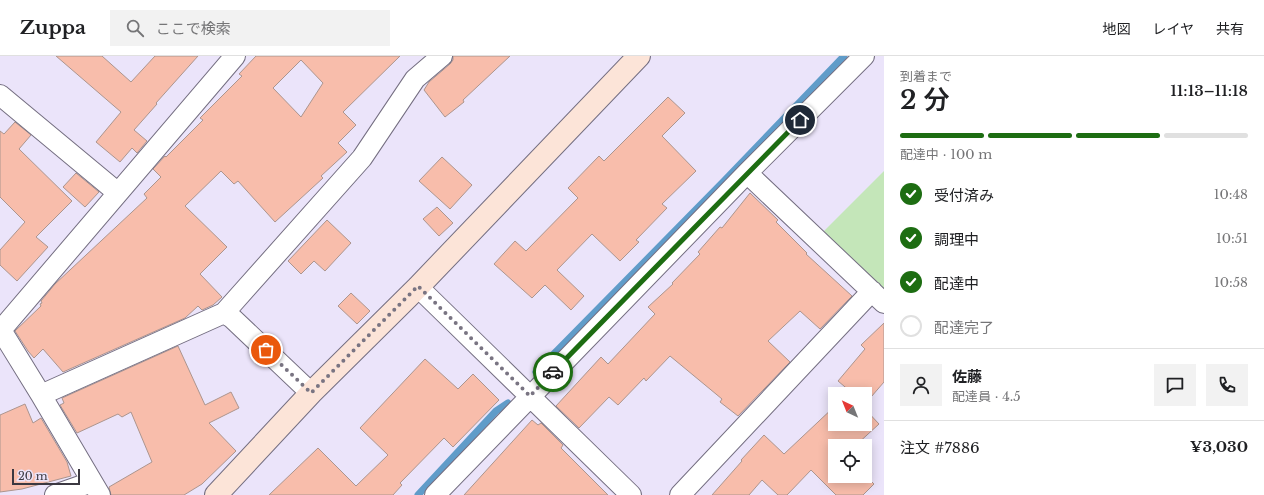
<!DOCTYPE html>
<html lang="ja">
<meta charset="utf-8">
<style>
body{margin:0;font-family:"Libre Baskerville","Noto Sans JP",serif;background:#f2f2f2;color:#202124;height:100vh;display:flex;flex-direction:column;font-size:15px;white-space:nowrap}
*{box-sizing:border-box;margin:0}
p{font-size:13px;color:#757577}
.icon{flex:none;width:22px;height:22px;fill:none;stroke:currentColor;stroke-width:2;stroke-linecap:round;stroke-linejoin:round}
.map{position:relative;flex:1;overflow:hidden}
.drawer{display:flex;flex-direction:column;background:#fff;width:380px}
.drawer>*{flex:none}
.needle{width:26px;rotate:317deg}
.fabs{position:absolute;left:828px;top:331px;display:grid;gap:8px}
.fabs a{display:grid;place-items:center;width:44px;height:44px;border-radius:0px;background:#fff;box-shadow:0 2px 10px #0003;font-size:20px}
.scale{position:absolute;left:12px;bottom:10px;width:68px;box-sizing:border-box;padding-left:4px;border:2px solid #3b3841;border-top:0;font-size:11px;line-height:14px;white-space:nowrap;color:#3b3841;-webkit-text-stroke:3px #ebe4fa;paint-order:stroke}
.pin{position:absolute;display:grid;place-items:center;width:34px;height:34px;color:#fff;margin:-17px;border:2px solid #fff;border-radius:50%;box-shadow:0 1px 4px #0007}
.courier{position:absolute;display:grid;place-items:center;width:40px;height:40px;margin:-20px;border:3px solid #1d6d12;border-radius:50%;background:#fff;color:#222;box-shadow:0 1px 5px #0007}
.overview em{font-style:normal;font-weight:600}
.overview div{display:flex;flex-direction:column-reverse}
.overview{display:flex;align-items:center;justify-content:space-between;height:68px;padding:0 16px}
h1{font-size:26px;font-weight:600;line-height:30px}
.bar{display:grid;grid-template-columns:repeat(4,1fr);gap:6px 4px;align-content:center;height:48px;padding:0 16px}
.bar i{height:5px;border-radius:3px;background:#e0e0e0}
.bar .on{background:#1d6d12}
.bar p{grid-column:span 4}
.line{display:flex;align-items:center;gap:10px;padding:0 16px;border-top:1px solid #e0e0e0}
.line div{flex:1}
.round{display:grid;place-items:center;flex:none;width:42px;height:42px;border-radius:0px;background:#f2f2f2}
ol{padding:0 16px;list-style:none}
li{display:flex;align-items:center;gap:12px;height:44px}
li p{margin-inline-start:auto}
li .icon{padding:4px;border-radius:50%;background:#1d6d12;color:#fff;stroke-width:4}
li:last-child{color:#757577}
li i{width:22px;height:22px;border:2px solid #e0e0e0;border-radius:50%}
header{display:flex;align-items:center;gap:24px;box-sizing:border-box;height:56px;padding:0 20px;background:#fff;border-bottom:1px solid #e0e0e0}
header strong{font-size:19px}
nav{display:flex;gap:22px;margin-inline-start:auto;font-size:14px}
.search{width:280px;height:36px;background:#f2f2f2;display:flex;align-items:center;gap:10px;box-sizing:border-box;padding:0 14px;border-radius:0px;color:#757577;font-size:15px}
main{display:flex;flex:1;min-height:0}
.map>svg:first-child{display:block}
</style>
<header>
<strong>Zuppa</strong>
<div class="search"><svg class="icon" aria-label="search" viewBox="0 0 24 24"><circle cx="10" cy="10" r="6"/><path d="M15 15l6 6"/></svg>ここで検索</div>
<nav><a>地図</a><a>レイヤ</a><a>共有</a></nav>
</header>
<main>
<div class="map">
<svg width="884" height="439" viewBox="0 0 884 439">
<rect width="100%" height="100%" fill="#ebe4fa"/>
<path fill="#c4e6b9" d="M884,115V237L822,177Z"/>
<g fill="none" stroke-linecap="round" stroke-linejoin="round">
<path stroke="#609cc9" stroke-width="7" d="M536,316L724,125L844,0
M418,439L496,355L508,347"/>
</g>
<path fill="#f8bdab" stroke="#ac958e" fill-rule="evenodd" d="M56,0H102L131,26L155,0H198L156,47L157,48L134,74L147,85L137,97L132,92L120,106L96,86L121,56Z
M256,0H400L343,56L356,69L338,87L347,96L321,120L323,122L275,166L238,125L234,128L221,115L185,150L227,191L200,218L222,241L213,249L202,254L198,250L185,262L63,316L43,293L34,302L28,295L15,275L41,250L40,248L42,247L41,245L55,228L147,142L144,138L161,121L153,113L165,100L166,101L203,64L200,62L242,20L239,18ZM301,4L323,27L301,61L273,32Z
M453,0H510L463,44L464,46L445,61L424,34L429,26L450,8L453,4Z
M668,41L685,57L662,80L696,115L662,148L667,152L636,184L639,186L620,205L592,178L557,214L584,240L571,254L545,229L532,242L494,208L515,185L526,195L578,142L568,132L599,100L604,105Z
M15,66L31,79L19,93L72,145L36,181L48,191L17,225L0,209V194L25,166L0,141V75L4,78Z
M442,101L472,129L450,153L419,125Z
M76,117L99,136L85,151L63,131Z
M750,137L778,164L776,166L807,197L806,198L852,240L820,273L800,255L768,285L790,306L738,360L720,346L722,343L670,300L646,325L644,322L618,349L609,341L579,372L556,350L601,301L608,308L655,258L648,251L673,228L672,227L700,198L698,196L720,171L722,172Z
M437,151L453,167L439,180L423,163Z
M327,164L351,187L325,215L314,205L301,218L288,205Z
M351,237L370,255L357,268L338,250Z
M884,267V326L865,348V338H848L851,336L838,325L865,293L861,289Z
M178,290L205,349L231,336L239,352L209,367L236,395L202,428L184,439H111L109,431L152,406L131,356L122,361L118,358L77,377L60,349L64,347L62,342Z
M425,303L458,333L473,318L499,344L453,391L444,382L400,427L402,429L393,439H269L318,392L356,430L388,399L360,372Z
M25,348L33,367L41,362L67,406L71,420L22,433L0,436V359Z
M835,350V368H865V353L879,368L855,390H835V420L865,419L874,428L863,439H836L811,414L787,439H778L762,424L749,439H712L742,405L741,404L764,379L784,398Z
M532,364L538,369L541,367L563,389L561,392L608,439H464Z"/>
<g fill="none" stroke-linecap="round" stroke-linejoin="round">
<g stroke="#746e81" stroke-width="22">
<path id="street" d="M0,39L118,137
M747,117L884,247
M418,231L631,439
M224,257L232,262L311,337
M41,339L224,257L362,102L415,23L442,0
M55,439L92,426
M100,439L41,339L1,274L235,0
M435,439L747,117L864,0
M680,439L872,235"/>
</g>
<g stroke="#746e81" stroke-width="24">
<path id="secondary" d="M216,439L311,337L418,231L639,0"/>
</g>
<use href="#street" stroke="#fff" stroke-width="20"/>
<use href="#secondary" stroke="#fce4d8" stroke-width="22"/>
</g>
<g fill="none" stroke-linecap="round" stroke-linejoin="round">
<path stroke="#797482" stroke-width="4" stroke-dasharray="0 7.2" d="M266,294L311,337L418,230L530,340L553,316"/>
<path stroke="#1d6d12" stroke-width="5" d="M553,316L800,64"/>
</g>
</svg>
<div class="fabs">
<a><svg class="needle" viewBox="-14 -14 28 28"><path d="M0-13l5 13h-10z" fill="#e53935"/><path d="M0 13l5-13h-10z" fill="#757577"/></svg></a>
<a><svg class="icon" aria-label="locate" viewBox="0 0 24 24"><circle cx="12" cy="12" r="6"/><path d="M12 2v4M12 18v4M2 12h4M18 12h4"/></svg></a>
</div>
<div class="scale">20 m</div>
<div class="pin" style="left:266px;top:294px;background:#ea580c"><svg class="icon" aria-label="bag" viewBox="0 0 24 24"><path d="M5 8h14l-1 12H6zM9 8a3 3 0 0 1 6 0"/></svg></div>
<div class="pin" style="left:800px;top:64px;background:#1f2937"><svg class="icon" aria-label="home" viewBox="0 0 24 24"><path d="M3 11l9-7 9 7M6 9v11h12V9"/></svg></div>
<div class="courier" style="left:553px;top:316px"><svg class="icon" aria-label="car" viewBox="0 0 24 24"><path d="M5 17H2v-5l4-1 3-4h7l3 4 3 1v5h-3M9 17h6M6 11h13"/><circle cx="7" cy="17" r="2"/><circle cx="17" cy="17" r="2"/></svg></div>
</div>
<section class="drawer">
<div class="overview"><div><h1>2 分</h1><p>到着まで</p></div><em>11:13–11:18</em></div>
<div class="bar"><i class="on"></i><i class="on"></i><i class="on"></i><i></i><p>配達中 · 100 m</p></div>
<ol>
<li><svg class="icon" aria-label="check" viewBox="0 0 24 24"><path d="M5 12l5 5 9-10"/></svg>受付済み<p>10:48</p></li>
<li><svg class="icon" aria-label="check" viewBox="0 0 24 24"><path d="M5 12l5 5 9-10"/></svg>調理中<p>10:51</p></li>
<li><svg class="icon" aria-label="check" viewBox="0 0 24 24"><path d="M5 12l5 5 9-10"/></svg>配達中<p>10:58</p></li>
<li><i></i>配達完了</li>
</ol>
<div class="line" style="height:72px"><a class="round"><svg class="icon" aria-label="person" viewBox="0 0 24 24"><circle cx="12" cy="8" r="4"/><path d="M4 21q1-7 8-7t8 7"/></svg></a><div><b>佐藤</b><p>配達員 · 4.5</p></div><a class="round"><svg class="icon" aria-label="chat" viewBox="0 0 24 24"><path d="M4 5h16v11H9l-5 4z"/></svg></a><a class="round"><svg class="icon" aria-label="phone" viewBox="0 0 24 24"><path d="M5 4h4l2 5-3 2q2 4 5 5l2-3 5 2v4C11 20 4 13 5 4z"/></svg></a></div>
<div class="line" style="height:52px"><div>注文 #7886</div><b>¥3,030</b></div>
</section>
</main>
